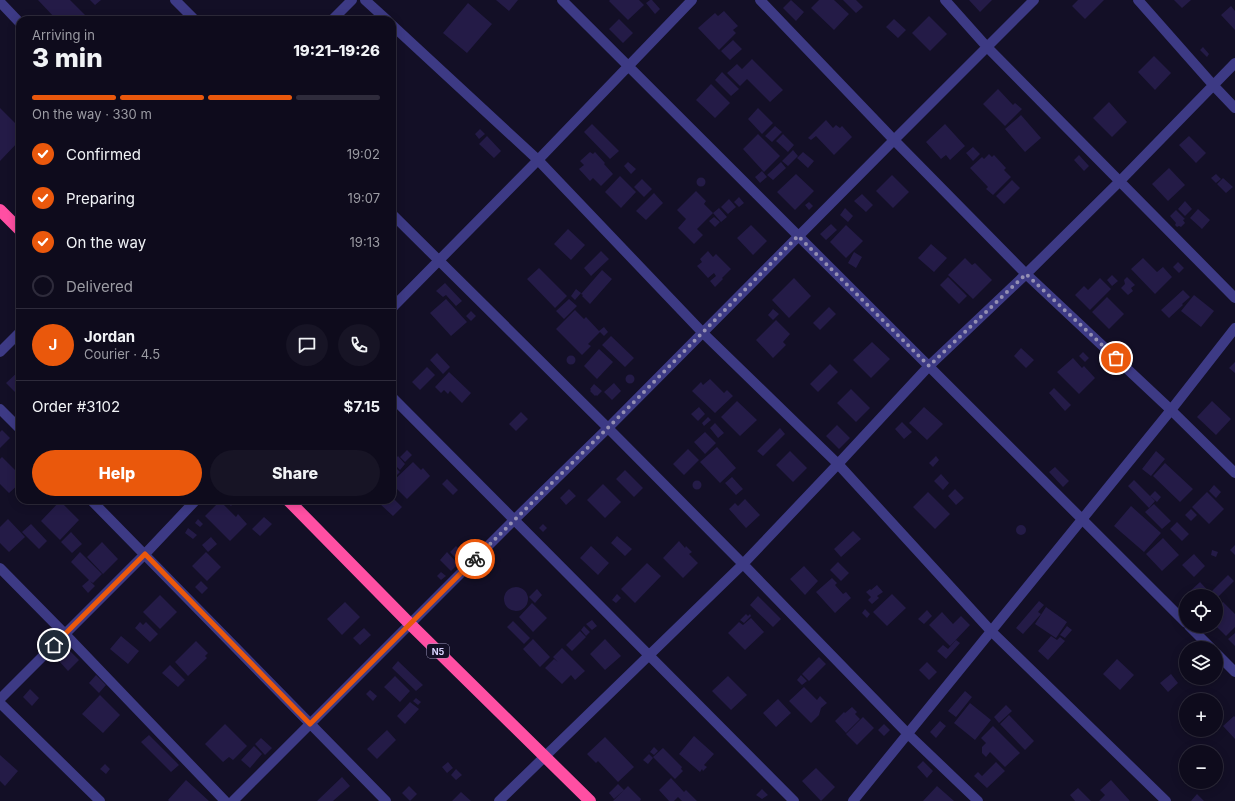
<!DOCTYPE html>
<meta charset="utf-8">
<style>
body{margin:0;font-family:Inter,sans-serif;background:#171425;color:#f1f3f6;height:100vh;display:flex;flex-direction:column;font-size:15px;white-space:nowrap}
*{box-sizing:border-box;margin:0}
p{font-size:13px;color:#9b9ba3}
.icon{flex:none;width:22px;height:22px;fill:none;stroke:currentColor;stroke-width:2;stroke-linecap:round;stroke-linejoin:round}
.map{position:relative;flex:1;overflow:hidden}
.side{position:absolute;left:16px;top:16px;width:380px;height:488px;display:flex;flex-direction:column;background:#0e0b1c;border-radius:12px;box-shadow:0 2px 10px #0003,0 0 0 1px #2e2b3b}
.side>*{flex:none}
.fabs{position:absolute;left:1179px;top:589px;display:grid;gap:8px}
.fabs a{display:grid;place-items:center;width:44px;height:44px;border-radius:50%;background:#0e0b1c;box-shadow:0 2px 10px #0003,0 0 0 1px #2e2b3b;font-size:20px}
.pin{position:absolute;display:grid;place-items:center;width:34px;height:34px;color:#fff;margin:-17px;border:2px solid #fff;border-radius:50%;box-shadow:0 1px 4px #0007}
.courier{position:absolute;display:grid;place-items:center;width:40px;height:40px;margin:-20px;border:3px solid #ea580c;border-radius:50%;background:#fff;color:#222;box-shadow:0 1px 5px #0007}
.headline em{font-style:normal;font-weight:800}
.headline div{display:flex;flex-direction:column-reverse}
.headline{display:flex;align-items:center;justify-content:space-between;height:68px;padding:0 16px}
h1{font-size:26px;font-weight:800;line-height:30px}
.bar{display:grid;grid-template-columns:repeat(4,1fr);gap:6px 4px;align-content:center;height:48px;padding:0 16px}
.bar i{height:5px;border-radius:3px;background:#2e2b3b}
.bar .selected{background:#ea580c}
.bar p{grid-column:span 4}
.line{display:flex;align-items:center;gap:10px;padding:0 16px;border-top:1px solid #2e2b3b}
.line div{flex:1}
.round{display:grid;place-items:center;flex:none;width:42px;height:42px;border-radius:21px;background:#171425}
ol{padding:0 16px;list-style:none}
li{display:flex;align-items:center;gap:12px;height:44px}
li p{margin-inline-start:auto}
li .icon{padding:4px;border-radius:50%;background:#ea580c;color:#fff;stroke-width:4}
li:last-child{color:#9b9ba3}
li i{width:22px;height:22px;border:2px solid #2e2b3b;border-radius:50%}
.button{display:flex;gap:8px;margin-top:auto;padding:8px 16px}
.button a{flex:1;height:46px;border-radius:24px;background:#ea580c;color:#fff;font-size:16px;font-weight:800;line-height:46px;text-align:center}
.button a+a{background:#171425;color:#f1f3f6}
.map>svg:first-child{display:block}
</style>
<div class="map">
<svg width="1235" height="801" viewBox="0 0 1235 801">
<rect width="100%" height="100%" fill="#130f26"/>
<path fill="#241b47" d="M38,0H70L86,16L82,20H51L54,17Z
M90,0H101L95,5Z
M496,0H518L509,11Z
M610,0H639L644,5L628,20L609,1Z
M650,0H652L660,9L655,14L646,3Z
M791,0L804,12L796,21L783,8Z
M819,0H834L849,14L834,30L811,8Z
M843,0H856L863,7L856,13Z
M969,0H992L980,12Z
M1078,0H1104L1085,19L1072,6Z
M1174,0H1191L1182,8Z
M468,3L492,24L467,53L443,33Z
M1231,6L1235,11V30L1221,15Z
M724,11L738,26L733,30L736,33L719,50L698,28L715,13L718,16Z
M929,16L947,34L930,51L912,33Z
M619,19L633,33L623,43L609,29Z
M894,19L906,30L898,38L886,27Z
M733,40L742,49L730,60L721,51Z
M1203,47L1209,54L1207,57L1200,50Z
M1154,56L1171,73L1155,90L1138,72Z
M752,59L783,90L770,102L747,79L740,86L727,73L737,64L742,69Z
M722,72L739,89L731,96L715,80Z
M711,84L730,103L715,118L696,100Z
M998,89L1013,105L1015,103L1022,109L1005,126L983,104Z
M1109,102L1127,122L1112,137L1093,118Z
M0,108L20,128V140L0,161Z
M758,108L773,123L762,134L748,119Z
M1021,115L1041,138L1025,152L1005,129Z
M826,120L833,128L836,125L840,128L842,126L852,137L834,155L816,136L811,140L808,138Z
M592,124L619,151L610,159L584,132Z
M945,124L965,146L950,160L946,155L941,159L926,142Z
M775,126L782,132L772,142L765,136Z
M480,129L485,134L479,139L475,134Z
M758,134L780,156L764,172L743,149Z
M783,134L794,145L788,152L776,141Z
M487,136L501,151L494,158L479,144Z
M1189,136L1206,153L1196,163L1179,145Z
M973,147L980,154L973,161L966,153Z
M793,150L798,156L788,166L782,161Z
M590,152L593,154L595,152L605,163L604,164L613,174L601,186L593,178L590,181L579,169L584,165L580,161Z
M803,152L814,161L808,168L797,158Z
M989,154L992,157L994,155L1006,168L1004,170L1011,177L993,195L986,189L988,187L970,168L982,157L984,159Z
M1079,155L1089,166L1084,171L1074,160Z
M628,162L636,169L631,174L624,166Z
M781,162L786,168L773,180L767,175Z
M1169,168L1185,185L1168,201L1152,184Z
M762,171L767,177L760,183L755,177Z
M796,174L814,191L795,210L777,192Z
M1216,174L1221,179L1216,183L1211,178Z
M892,175L909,192L893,208L876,191Z
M620,176L636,192L621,208L605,192Z
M696.5 182a4.5 4.5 0 1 1 9 0a4.5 4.5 0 1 1-9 0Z
M1223,178L1233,187L1226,193L1217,184Z
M642,179L652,189L644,197L634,187Z
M1012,180L1020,188L1004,204L996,196Z
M696,191L706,201L704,204L713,213L697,229L703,235L694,244L678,228L686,219L677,210Z
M654,193L663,203L646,220L636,211Z
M862,194L873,205L866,212L854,201Z
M739,197L744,203L739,207L734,202Z
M729,199L736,207L728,214L721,207Z
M1185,201L1192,209L1185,216L1178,209Z
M809,202L813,206L809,210L805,205Z
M719,208L727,217L721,222L713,213Z
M845,208L853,216L848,222L840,215Z
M1198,209L1210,220L1202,229L1190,218Z
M1176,210L1185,219L1183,220L1185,223L1181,227L1179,226L1177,227L1175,225L1176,223L1170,216Z
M714,217L720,222L715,227L709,221Z
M831,224L837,230L826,240L820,234Z
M751,225L767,241L753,255L737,238Z
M846,225L863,241L846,258L830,242Z
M568,229L585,245L571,260L554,244Z
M931,244L947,258L934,272L918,258Z
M601,251L609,259L591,276L584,268Z
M708,251L713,257L716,254L731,269L722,278L723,279L715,287L710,281L716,276L714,273L708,278L697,266L702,262L700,259Z
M854,252L862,257L856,268L848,263Z
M965,258L972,265L975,263L992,280L973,299L948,275Z
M1143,258L1157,272L1163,267L1172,277L1155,294L1131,269Z
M1178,262L1184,268L1179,273L1173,267Z
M539,268L567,296L555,308L527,279Z
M602,270L612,279L590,304L582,296L583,295L581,294Z
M1112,275L1118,281L1112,286L1107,280Z
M948,277L967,296L959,304L940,285Z
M1127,277L1135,285L1131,288L1133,291L1128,295L1121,288L1125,284L1124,280Z
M794,278L811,296L789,318L772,300Z
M1100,278L1111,289L1090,310L1075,295L1084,286L1088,290Z
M445,283L462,301L456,306L446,295L443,297L436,291Z
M576,289L581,293L575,300L571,296Z
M1183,290L1190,297L1182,304L1183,305L1169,318L1161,310Z
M1194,295L1214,311L1201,327L1181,311Z
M1107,297L1124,314L1109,329L1092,312Z
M446,299L467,322L451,336L430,313Z
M569,299L577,306L564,319L556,311Z
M829,307L836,314L820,330L813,323Z
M773,309L779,314L773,320L768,315Z
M575,310L584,319L586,317L599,331L604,327L608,332L604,336L600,332L588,344L591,346L582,355L556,329Z
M471,311L476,316L471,321L466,316Z
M776,320L790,334L783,342L786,345L773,358L756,340Z
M611,336L634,358L625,367L602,345Z
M872,342L890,359L871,378L853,360Z
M1021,348L1034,360L1026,368L1014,356Z
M599,349L613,362L597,379L584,366Z
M1083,352L1089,358L1085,362L1079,356Z
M437,353L450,367L443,374L430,360Z
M566.5 360a4.5 4.5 0 1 1 9 0a4.5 4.5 0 1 1-9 0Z
M1073,358L1082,368L1084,366L1095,378L1079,394L1057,372Z
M1235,362V373L1229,368Z
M830,364L838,372L818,392L810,384Z
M427,367L435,375L420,390L412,382Z
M20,370V397L6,383Z
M449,372L471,393L462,403L450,391L448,394L444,390L441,393L435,387Z
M625.5 379a4.5 4.5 0 1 1 9 0a4.5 4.5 0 1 1-9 0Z
M710,379L724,393L727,390L733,396L715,413L692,391L701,382L703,385Z
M614,383L621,391L612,400L604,392Z
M594,384L602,391L597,396L596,395L595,396L590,391L591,390L590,389Z
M1054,388L1071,405L1065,411L1049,393Z
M851,389L870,408L856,422L837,403Z
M737,401L757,420L740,436L721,417Z
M1212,401L1231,419L1216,435L1197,417Z
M699,407L705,414L698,421L691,414Z
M924,407L943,424L927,440L909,423Z
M521,412L528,419L516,431L509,424Z
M708,417L711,420L704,426L702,423Z
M902,422L912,432L904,439L895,429Z
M715,423L724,433L718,438L710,428Z
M837,425L850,438L839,449L826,436Z
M780,428L785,434L763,456L757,451Z
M2,430L10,438L0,448V432Z
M705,432L716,443L705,454L694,442Z
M717,447L736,468L720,483L700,462Z
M688,449L699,460L684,475L673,464Z
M407,450L412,455L405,462L400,457Z
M790,451L807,468L793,482L776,465Z
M1156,451L1165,459L1151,476L1142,469Z
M398,456L405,464L400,470L392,462Z
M936,456L939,460L933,467L929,463Z
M2,457L20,475V483L9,493L0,484V459Z
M413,462L421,470L423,468L430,476L407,499L392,484V482Z
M1165,463L1193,489L1180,502L1153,476Z
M392,464L400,472L392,480Z
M1055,467L1069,481L1063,487L1049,472Z
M625,470L643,488L634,497L616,479Z
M941,474L949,483L943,490L934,481Z
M732,477L743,489L736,495L725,483Z
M447,479L458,490L453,495L442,484Z
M1134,480L1155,501L1149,508L1128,486Z
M692.5 485a4.5 4.5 0 1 1 9 0a4.5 4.5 0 1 1-9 0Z
M603,484L621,502L605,518L587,500Z
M392,485L397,491L392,497Z
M1214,485L1221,492L1216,498L1209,491Z
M569,489L576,496L566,505L560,498Z
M955,489L964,498L956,505L948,496Z
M1155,491L1161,497L1157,502L1150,496Z
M928,492L950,514L935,529L913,507Z
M1207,492L1224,509L1209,524L1192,507Z
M392,497L402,507L393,516L380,504L384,500H392Z
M745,499L760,515L746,528L729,509L735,503L738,506Z
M225,500H236L231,506Z
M60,501L79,520L60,540L41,521Z
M220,501L236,517L238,514L247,524L230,541L205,516Z
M1154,504L1171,521L1162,529L1145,512Z
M1131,506L1161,533L1144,552L1114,526Z
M1191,509L1197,515L1191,521L1185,515Z
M264,517L272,524L260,536L252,529Z
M8,519L25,537L9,552L0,543V527Z
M198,519L203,524L200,527L195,523Z
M1177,522L1189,534L1182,541L1170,529Z
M31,524L47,541L39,549L22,532Z
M543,524L547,528L543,532L539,528Z
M1016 530a5 5 0 1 1 10 0a5 5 0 1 1-10 0Z
M188,528L197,535L193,539L185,533Z
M853,531L861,539L841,557L834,549Z
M71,532L82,544L72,553L61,542Z
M617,536L632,549L625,556L611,543Z
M211,537L217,544L208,552L202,545Z
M1163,538L1179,555L1162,571L1146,554Z
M679,541L685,548L686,546L692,552L689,554L698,563L683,578L663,558Z
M102,542L118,559L103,574L87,557Z
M1235,545V555L1230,550Z
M456,546L466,556L459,562L450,552Z
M591,546L609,563L598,575L580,558Z
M1212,550L1218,552L1216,557L1211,555Z
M80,552L102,574L93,583L90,581L95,586L88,593L82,586L89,580L71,562Z
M206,552L221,567L207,581L192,566Z
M447,552L458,564L451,571L440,560Z
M1194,554L1205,566L1194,577L1182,565Z
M838,562L849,573L841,581L830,570Z
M647,563L661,576L635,603L621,589Z
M804,566L818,581L805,595L790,579Z
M441,572L446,576L441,580L437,576Z
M1228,575L1234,581L1218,597L1212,591Z
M832,578L837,583L835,585L843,594L846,592L851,598L835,613L816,592Z
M201,581L208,588L202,594L195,587Z
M1200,582L1213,596H1189L1187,594Z
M877,585L883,592L877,596L879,598L872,604L868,600L871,597L866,592L870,589L871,590Z
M504 599a12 12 0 1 1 24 0a12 12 0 1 1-24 0Z
M537,589L542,595L535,603L529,597Z
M617,594L621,598L616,603L612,600Z
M892,594L906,608L887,626L873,612Z
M160,595L177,612L160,629L143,612Z
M758,596L781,619L773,627L750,605Z
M1039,601L1044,605L1038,612L1041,614L1023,634L1016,628Z
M345,602L360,617L342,635L327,619Z
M1223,602L1235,614V627L1226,636L1216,626V609Z
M532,603L547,618L533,632L519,617Z
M1046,607L1067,622L1056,638L1035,624Z
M865,609L870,614L867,618L862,613Z
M927,610L932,616L924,624L918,619Z
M942,612L953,624L961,616L970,625L950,646L929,625Z
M746,614L748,616L750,614L751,616L744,623L740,620Z
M751,618L764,632L745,650L728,633L739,622L743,625Z
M592,620L597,626L592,630L586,624Z
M513,621L530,638L524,644L507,627Z
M140,622L143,625L146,622L158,634L150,642L135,628Z
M584,626L590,632L586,636L581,630Z
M1067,626L1072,630L1065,638L1060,635Z
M364,628L371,635L360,645L353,638Z
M580,631L586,637L572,651L566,645Z
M1235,633V646L1228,639Z
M121,636L139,651L128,664L110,649Z
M1051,636L1057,640L1060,637L1065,641L1048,660L1038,651Z
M533,639L550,657L540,667L523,649Z
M605,639L621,656L605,670L590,654Z
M956,640L960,643L946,659L937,651L943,645L948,649Z
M196,641L208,653L205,656L207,658L188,676L175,662Z
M562,648L585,671L575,680L571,675L562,684L545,668L554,659L558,662L553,657Z
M69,650L79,660L68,671L59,661Z
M819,657L826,664L809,681L802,674Z
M1117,659L1134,675L1120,690L1103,674Z
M398,661L423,685L416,691L392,668Z
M927,662L937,672L929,680L919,670Z
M170,665L185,680L178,687L162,673Z
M1171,674L1178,683L1168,692L1160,683Z
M96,675L106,685L99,693L89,683Z
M801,675L807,681L802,685L797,680Z
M395,676L410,691L400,702L384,687Z
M728,676L747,695L731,710L712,691Z
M804,687L817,700L820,696L827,703L821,708L819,715L811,723L789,701Z
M30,689L39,698L32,706L23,697Z
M370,690L377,696L373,701L366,694Z
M965,691L972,697L956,717L948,711Z
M100,695L120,715L103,733L82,714Z
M416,698L421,702L418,705L413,701Z
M778,699L791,713L776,727L763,713Z
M410,702L419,709L405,724L397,716Z
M970,703L991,720L975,740L954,723Z
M1006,705L1012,711L999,723L994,717Z
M852,707L857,712L855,714L860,719L846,733L835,721L844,712L845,713Z
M1009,715L1034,741L1025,750L1000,724Z
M1234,716L1235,717V739L1223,726Z
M863,717L874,728L857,745L846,734Z
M940,721L946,726L936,738L930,732Z
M225,724L247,746L233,760L229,757L223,762L205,744Z
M884,724L890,730L884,736L878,730Z
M993,726L1020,753L1005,767L990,752L986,757L982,753V747L986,743L981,738Z
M387,730L396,740L377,759L367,749Z
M149,735L179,765L171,772L141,742Z
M694,736L714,754L704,765L707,767L703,771L702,769L700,772L679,754Z
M605,737L634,767L618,782L598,761L596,763L587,754Z
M261,738L272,748L265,755L255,744Z
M254,746L262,754L250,768L241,760Z
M654,747L658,751L654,755L650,752Z
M663,748L682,767L681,769L683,771L675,779L653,757Z
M649,754L653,758L648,764L643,760Z
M0,755L18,771L5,786L0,781Z
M923,761L933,771L927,778L917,767Z
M448,762L453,768L447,773L442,767Z
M996,762L1005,771L987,788L974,776L978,772L982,776Z
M105,764L110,769L106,774L100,769Z
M816,768L835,787L821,801L802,781Z
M456,769L462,775L456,780L451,775Z
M342,777L350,786L333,801H317Z
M671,778L684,792L686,790L697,801H682L678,797L674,801H669L659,790Z
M186,780L209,801H169L168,800Z
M1111,780L1130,801H1099L1105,795L1100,790Z
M618,784L624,790L614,799L609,793Z
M409,786L417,794L410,801L402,793Z
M628,786L641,799L640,801H613Z
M937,786L954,801H923Z
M1078,788L1091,801H1075L1070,795Z
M762,789L768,795L762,799L756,795Z
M461,792L471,801H452Z
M1197,794L1204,801H1191Z"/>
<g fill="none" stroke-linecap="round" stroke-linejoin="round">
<path stroke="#3d3a85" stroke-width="10" d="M175,0L195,20
M365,0L387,20
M562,0L1186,623
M760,0L894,140L1026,274L1171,410L1235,473
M945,0L987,47L1235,298
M1138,0L1214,86L1235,108
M0,2L20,23
M332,20L352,0
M392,25L538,160L703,333L838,464L991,631L1166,801
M392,214L608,428L743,564L908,734L978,801
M392,308L538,160L692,0
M0,352L20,332
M392,397L794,801
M0,409L20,429
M91,500L386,801
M0,568L65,634L225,801
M1189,626L1211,648
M1216,653L1235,672
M0,699L145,554L196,500
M0,703L100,801
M233,801L514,520L608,428L894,140L1034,0
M499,801L743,564L838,464L929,366L1026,274L1120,181L1235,63
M853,801L1171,410L1235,328"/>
<path stroke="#ff4fa3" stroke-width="12" d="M0,210L20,230
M288,500L410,624L590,801"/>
</g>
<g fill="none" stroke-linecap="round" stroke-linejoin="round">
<path stroke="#948fb3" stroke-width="4" stroke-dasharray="0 7.2" d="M475,559L640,396L798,236L929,366L1026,274L1116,358"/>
<path stroke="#ea580c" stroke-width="5" d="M54,645L145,554L310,724L475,559"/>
</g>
<g text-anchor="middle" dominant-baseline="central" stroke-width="3" stroke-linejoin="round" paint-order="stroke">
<rect fill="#130f26" stroke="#9e99be" stroke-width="1" x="427" y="644" width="22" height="14" rx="3"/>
<g font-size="9" font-weight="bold" fill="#d9d4ff">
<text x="438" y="651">N5</text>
</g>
</g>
</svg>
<div class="fabs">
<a><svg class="icon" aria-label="locate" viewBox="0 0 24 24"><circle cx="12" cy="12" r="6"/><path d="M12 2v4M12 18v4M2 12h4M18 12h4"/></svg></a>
<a><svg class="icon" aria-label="layers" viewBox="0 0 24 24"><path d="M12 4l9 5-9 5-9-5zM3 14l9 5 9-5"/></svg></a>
<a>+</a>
<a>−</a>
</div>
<div class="pin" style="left:1116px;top:358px;background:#ea580c"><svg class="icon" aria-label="bag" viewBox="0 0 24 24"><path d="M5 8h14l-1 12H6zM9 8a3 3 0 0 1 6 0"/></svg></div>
<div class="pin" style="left:54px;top:645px;background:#1f2937"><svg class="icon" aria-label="home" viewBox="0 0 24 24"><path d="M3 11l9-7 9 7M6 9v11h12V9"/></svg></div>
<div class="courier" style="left:475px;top:559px"><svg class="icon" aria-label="bike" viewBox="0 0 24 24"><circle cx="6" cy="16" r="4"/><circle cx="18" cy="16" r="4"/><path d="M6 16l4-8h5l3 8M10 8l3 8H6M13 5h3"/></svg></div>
<section class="side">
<div class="headline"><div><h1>3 min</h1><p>Arriving in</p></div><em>19:21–19:26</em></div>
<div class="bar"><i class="selected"></i><i class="selected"></i><i class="selected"></i><i></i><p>On the way · 330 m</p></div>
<ol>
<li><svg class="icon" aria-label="check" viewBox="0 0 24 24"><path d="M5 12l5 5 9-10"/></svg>Confirmed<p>19:02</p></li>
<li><svg class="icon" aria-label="check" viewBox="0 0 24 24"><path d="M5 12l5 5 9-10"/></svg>Preparing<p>19:07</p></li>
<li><svg class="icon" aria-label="check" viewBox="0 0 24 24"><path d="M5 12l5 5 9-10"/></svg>On the way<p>19:13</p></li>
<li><i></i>Delivered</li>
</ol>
<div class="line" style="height:72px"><b class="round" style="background:#ea580c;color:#fff">J</b><div><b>Jordan</b><p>Courier · 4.5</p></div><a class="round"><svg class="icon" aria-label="chat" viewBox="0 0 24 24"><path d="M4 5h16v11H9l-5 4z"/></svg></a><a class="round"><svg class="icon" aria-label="phone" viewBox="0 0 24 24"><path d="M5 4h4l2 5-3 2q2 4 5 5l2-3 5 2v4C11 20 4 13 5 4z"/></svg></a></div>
<div class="line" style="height:52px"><div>Order #3102</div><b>$7.15</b></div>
<div class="button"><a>Help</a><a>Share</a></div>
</section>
</div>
